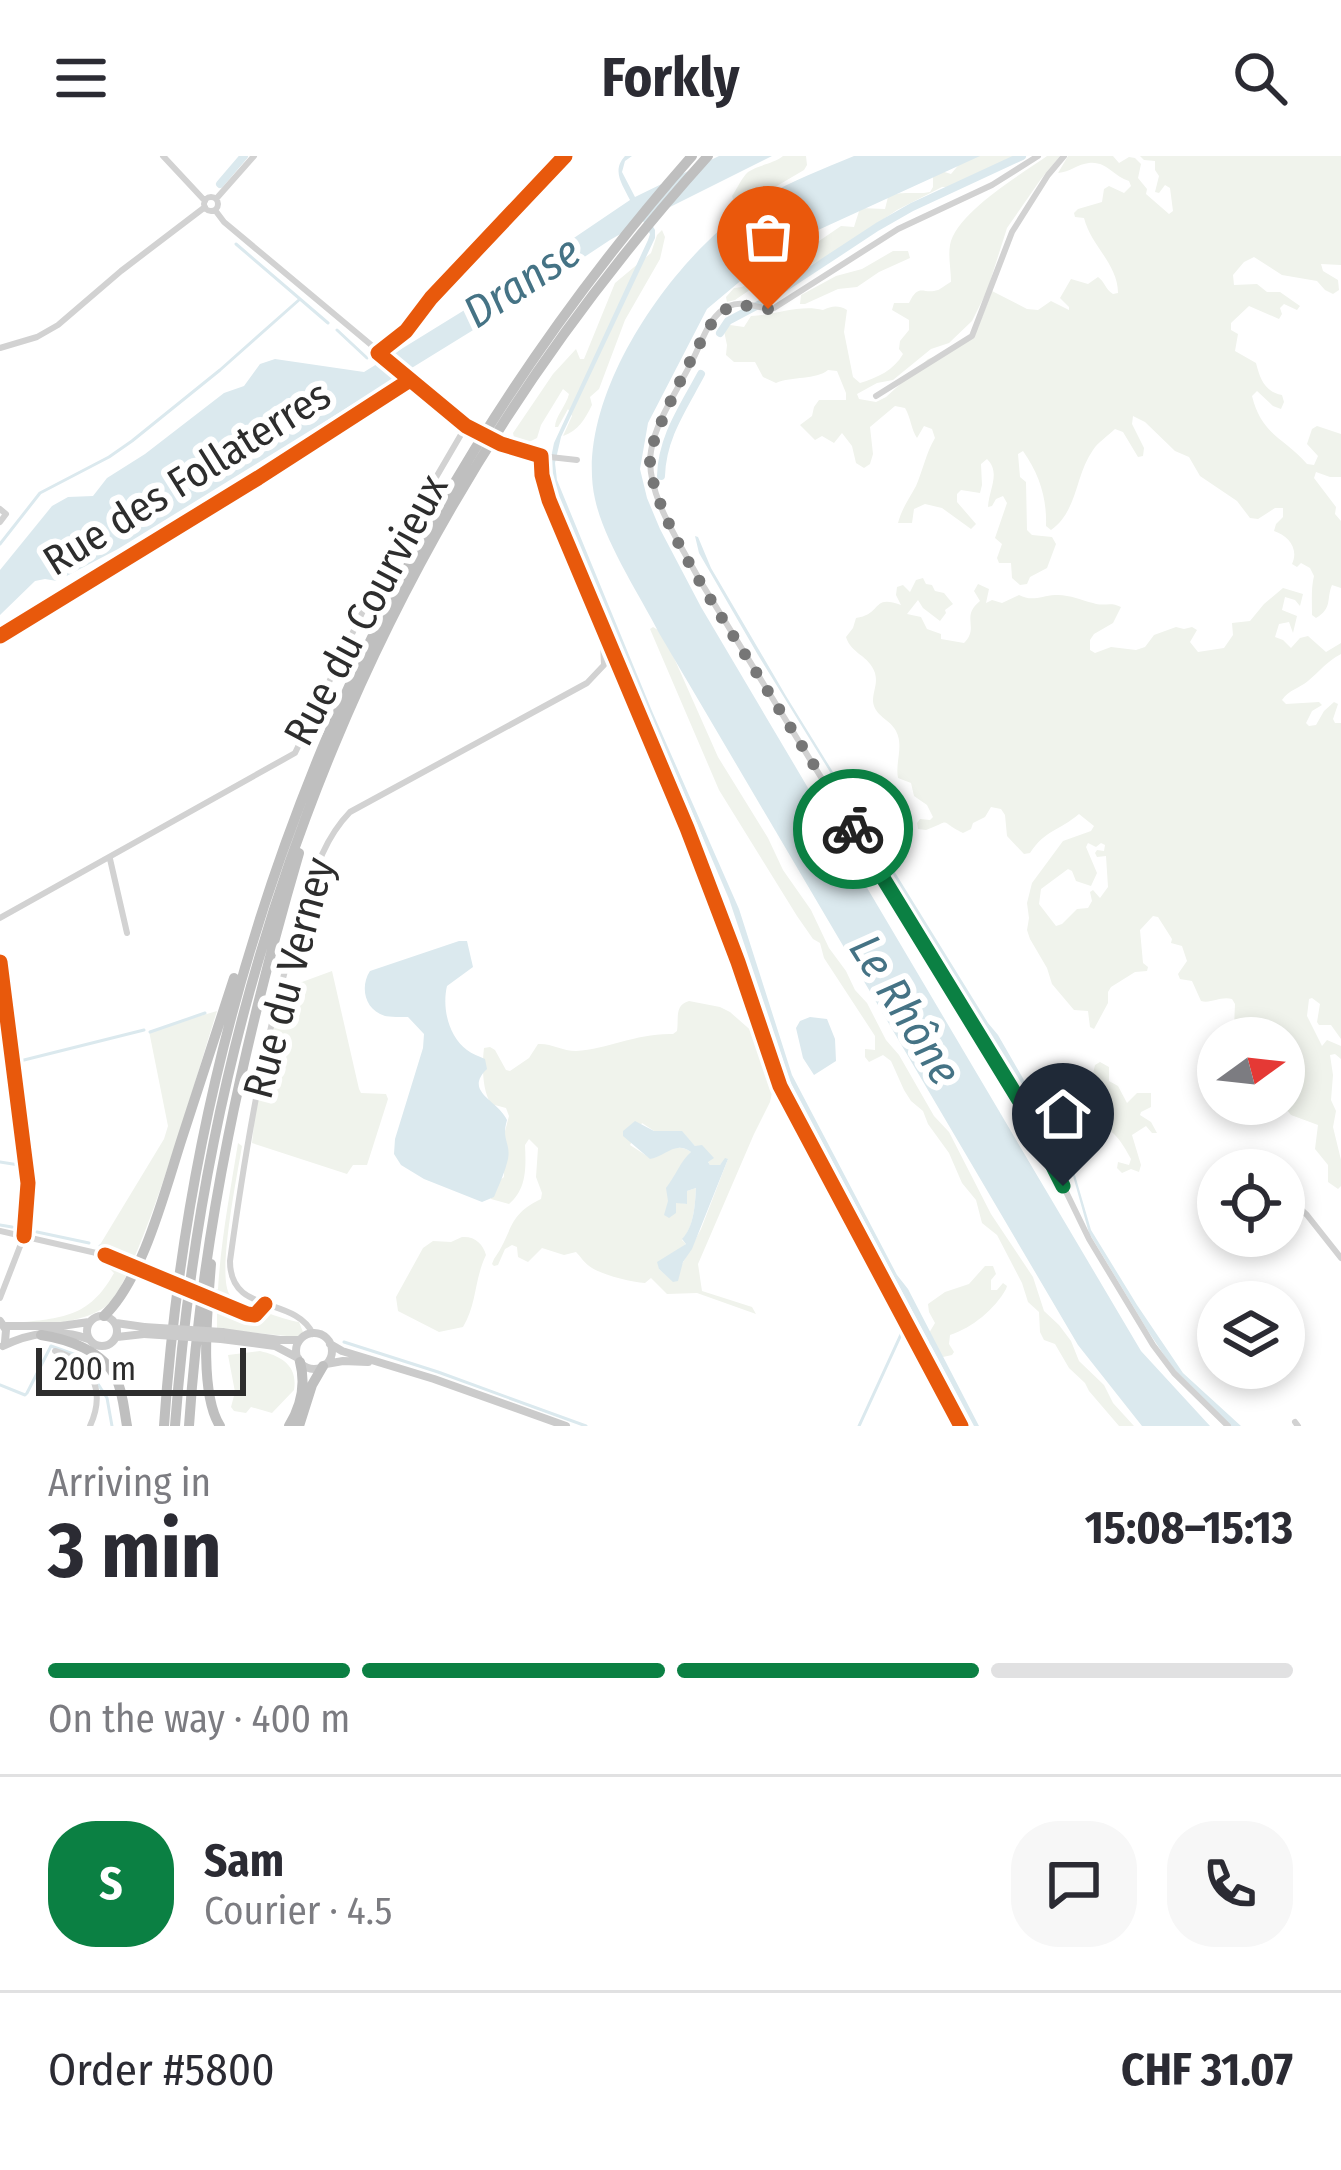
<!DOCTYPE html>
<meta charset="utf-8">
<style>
body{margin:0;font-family:"Fira Sans Condensed",sans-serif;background:#f7f7f7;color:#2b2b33;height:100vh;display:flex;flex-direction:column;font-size:45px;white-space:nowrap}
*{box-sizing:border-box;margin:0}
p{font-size:39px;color:#7c7c81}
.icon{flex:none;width:66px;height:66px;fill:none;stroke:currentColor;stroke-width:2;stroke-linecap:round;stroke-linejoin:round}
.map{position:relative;height:1270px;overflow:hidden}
.panel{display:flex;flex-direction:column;background:#fff;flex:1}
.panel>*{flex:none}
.needle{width:78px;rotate:75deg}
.controls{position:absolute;left:1197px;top:861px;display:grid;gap:24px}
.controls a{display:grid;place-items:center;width:108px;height:108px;border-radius:50%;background:#fff;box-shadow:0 6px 18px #0003;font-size:60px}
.scale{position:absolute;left:36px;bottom:30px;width:210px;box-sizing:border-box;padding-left:12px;border:6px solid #2d2d2d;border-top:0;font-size:33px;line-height:42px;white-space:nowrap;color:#2d2d2d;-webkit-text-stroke:9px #fff;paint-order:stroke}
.pin{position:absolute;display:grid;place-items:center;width:102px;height:102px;color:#fff;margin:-123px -51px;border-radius:50% 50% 50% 0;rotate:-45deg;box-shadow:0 0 12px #0007}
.pin .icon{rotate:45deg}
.courier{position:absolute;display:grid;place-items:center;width:120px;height:120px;margin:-60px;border:9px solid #0b8043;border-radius:50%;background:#fff;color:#222;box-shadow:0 3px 15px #0007}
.headline em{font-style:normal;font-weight:700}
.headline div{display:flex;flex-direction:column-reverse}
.headline{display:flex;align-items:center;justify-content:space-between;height:204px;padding:0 48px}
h1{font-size:78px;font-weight:700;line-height:90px}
.bar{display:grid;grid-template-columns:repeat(4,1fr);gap:18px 12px;align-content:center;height:144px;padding:0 48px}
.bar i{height:15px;border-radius:9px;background:#e1e1e2}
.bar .current{background:#0b8043}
.bar p{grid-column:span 4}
.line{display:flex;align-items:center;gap:30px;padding:0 48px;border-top:3px solid #e1e1e2}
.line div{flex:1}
.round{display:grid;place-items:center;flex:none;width:126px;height:126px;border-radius:48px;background:#f7f7f7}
header{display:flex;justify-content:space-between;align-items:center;height:156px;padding:0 48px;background:#fff;font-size:54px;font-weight:700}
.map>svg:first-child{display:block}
</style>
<header><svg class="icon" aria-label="menu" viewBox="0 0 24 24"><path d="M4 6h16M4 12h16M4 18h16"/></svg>Forkly<svg class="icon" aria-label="search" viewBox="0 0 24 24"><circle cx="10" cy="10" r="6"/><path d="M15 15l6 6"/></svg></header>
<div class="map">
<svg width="1341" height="1270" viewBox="0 0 1341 1270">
<rect width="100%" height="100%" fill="#fff"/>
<path fill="#f0f3ec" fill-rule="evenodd" d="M783,0H806L807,9L804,14L755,43L735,48L732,40C737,33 742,21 748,16C758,9 773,8 783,0Z
M966,0H1020L957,31H942L897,54L836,95L790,121L778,132L768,134L760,127L735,144L727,146L726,141L734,132L742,131L764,118L781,101L803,96L841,70L854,71L860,52L885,53L888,41C900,34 916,39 930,36L933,31V17L938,14L951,18Z
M1047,0H1060L1041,23L1007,72L987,135L972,165L949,187L931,193L893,224L877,227L857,238L859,243L876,246L886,241L928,203L954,194L978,172L992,135L1027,153L1038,154L1051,145L1069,154V151L1060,142L1071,123L1088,128L1098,121C1105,126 1105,133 1113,138L1118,137C1118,108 1091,90 1084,62L1075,61L1074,57L1078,53L1102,46L1104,33L1109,30L1124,37L1131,30L1129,25C1114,21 1107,5 1089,7C1078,8 1070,16 1058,17L1068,0H1113L1119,7L1129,1L1135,2L1141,8L1138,22L1147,33L1146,38L1169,58L1173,55L1170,32L1165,29L1159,37L1155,36L1159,20L1155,14V5L1144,4L1140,0H1341V109L1321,108L1323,115L1338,124L1339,134L1333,138L1325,134L1317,125L1282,119L1254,101L1244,106L1233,119L1234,129L1257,128L1267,136H1280L1300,150L1297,154L1284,148L1280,152L1282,158L1279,163L1249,150L1231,167V174L1238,178L1235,195L1256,207C1260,223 1265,236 1282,239L1284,246L1281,253L1273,250L1257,235L1252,240C1262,280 1284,281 1307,308L1314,309L1318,300L1307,288L1312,273L1317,270L1341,278V321H1330L1316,316L1314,322L1336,351L1335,358L1341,365V432L1332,429C1326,443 1333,452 1316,462L1312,459C1312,446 1311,432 1314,420L1310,412L1301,407L1297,411L1292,408C1299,393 1289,380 1274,375L1276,368L1283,361V352H1275L1258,363L1250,362L1237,345L1200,320L1189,301L1175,295L1145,266L1133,260L1132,268L1144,292L1143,300L1138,301L1123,276L1115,273C1108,280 1098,286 1093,294C1075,319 1078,355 1051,374L1046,370C1047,341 1039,318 1023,295L1018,298L1020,321L1026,326L1027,374L1032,379L1052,381L1056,388L1047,412L1030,421L1027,428L1020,429L1012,422L1011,407H999L997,402L1002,388L995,382L1007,347L1003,340L996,343L992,350L988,351C989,333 1001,317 987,303L981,308L982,329L980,337L961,334L957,338V346L976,368L971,373L942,352L925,348L914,353L912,367H898C902,352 909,343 916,330C923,314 926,297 935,282L932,273L924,270L917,282C911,273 911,262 905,252L895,250L870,271L873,298L870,308L864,312L856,307L852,290L842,277L834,287L822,280L815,284L800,269L812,260L814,251L819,244H846V237L837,215L828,214C816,224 792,220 776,227L763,221L755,206H734L726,199L727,189L724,175L730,169L744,171L751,160C775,159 800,148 823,154C832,150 838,149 847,154L844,176L853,221L860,227C877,222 894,214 903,198L899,193L900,185L909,174V164L892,154L894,147H909C919,126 923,139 938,134C939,134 950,126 951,126C951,113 948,101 950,89C956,57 1020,19 1047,0Z
M662,74L665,81L660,103L625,164L599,233L590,241L592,249C585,263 578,275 563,280L572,260L568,253L558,271H555C555,261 566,250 569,238L563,233L541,269L537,282L525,288L515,286L513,277L553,218L576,193L580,203H584L615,127L651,97L657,79Z
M893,95H908L910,102L879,116L857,131L838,133L805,148H800L801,139L836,120L862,113Z
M923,422L926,428L932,429L935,435L944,437L953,448L945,454L946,457L940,465L923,452L918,444L907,458L921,461L927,473L941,478V483L964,487C980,471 960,461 980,445L974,435L978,428L989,433L986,447L992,444L1002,447L1019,439C1032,446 1041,440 1055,439C1068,438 1081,444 1093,447C1104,451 1110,445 1121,451L1113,467L1094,478L1090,484V494L1095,497L1111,491L1136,494L1145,491L1154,479L1176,471L1184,473L1192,471L1197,474L1190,486L1198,496L1224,492L1233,479L1232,467L1250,465L1264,448L1283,432L1303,438L1300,450L1295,444L1285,441L1282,454L1297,460L1293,477L1289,466L1279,468L1275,481L1283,484L1291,492L1300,482L1308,480L1326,496L1341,487V498C1326,506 1320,515 1308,525C1298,533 1290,533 1282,544L1286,548L1319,546L1322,549L1312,555L1306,567L1309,570L1316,569L1324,555L1334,546L1338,548L1333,563L1335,567H1341V883L1331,869H1319L1317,866L1320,848L1312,842L1309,843L1307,860L1322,890L1327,884L1341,890V903L1335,898L1330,899L1333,919L1331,944L1336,955L1333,971L1341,1004V1030L1338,1033L1328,1026V1009L1315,993L1318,969L1291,959L1282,948L1284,882H1277L1274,870L1269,868L1259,882L1250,872L1238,876L1234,872L1235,848L1232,843C1220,840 1211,848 1201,845L1192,825L1180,823L1178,818L1187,805L1182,790L1171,787L1172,783L1158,761L1153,760L1140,774L1143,807L1148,811L1147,815L1135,816L1111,831L1108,836V847L1094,873L1090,871L1088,855L1074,854L1052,828L1047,812L1030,783L1027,774L1029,762L1027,747L1032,727L1063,685L1091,675L1094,670L1079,658C1059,675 1045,674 1030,697L1024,698L1007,680L1005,659L1001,653L991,651L985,661L973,667L971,673L963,677C937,664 954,663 926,674L918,673L917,667L920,663L930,664L933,661L927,649L914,640L911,627L898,622C895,606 904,590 896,575C890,563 874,560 873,545C873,535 878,528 875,517C869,499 851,498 846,481L853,472L856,462C883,458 871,438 901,449L896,439L897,431L903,429L910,436L916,424ZM1088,687L1096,691L1101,687L1105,689L1104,695L1097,694L1095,697L1097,701L1106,700L1108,731L1100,742L1093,734L1090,736L1092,745L1088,752L1077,753L1062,768L1056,770L1039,748L1041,733L1068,713L1072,715L1076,725L1091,730L1097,717L1086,691Z
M653,471L663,477L718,601L768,682L783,714L811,754L829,792L846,815L855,834L867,847L886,884L899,899L934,960L949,976L991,1058L1033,1121L1044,1155L1059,1169L1071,1185L1079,1205L1104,1229L1113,1247L1134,1270H1119L1089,1235L1085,1227L1069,1212L1055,1188L1044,1184L1040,1176L1039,1156L1028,1146L1022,1127L997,1079L982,1067L976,1044L962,1027L949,997L928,968L923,955L911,945L904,934L891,905L883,899L869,906L865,901V893L875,894V880L824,802L820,787L813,783L797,760L719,634L650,473Z
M332,815L359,933L361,937L386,938L388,943L367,1009H353L347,1018L252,987L256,949L283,833Z
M689,845L720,851L730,856L755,878L764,891L773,932L770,946L754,978L698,1108L702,1135L752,1151L756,1158L697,1137L667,1138L651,1122L645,1127C631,1126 603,1119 592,1112C585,1108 581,1101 576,1096L564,1099L542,1092L528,1106L518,1101L517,1091L512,1089L505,1093L498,1109L494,1110L492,1108L494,1103C514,1075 506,1060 541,1043L542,1037L536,1021L538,992L529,983L525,989C526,1011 527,1033 509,1048L491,1043L489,1033L504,1021V979L509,960L506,952L491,948C482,934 482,909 484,892L490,891L495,894L506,914L510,915L529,902L538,888C551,887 562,895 576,895C609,893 636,877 673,878L677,875C679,863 674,849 689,845ZM642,967L654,975L682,976L695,990L699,991L710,1009H720L728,1003L701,1073L673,1125L659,1113L668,1101L686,1088L682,1084C694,1071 695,1049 696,1032L687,1035V1048L676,1046L665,1059L683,1007L691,996C678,986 663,996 650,1002L630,989Z
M217,855C201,904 138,1129 105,1151C82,1167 43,1170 15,1167C62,1162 89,1162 114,1117L108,1111L110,1103L125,1109L126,1105L98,1092L164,983L168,970L149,875Z
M1100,906L1109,911V925L1118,930L1127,947L1137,937H1151V951L1141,956L1140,959L1151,966L1157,977H1152L1146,970L1132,979L1141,1009L1139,1016L1131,1013L1122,1017L1117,1012L1118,1006L1129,1009L1131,1003C1118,979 1105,959 1077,979L1078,985L1087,993V999L1066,1010L1062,1006L1069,989L1067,984L1053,979L1040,970L1042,961L1059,952L1073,962L1079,940L1084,936L1091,938L1096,957L1108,965L1111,964L1110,946L1092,922L1095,909Z
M238,987L242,990C238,1016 216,1121 230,1139C237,1147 287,1165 299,1166L303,1176L297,1181L217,1173C216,1110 228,1049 238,987Z
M462,1081C475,1080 483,1088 486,1099C474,1124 477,1148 463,1171L439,1176L398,1155L396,1141L423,1092L433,1085L451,1086Z
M985,1110H993L996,1118L991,1124V1134H997L1003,1127L1007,1130L1006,1133C995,1153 972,1172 950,1179L949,1188L954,1196L952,1199L943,1201L929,1188V1177L935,1167L929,1156L928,1148L945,1136L969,1128Z
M260,1195C281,1200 298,1209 294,1234L272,1257L251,1251L246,1257L234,1255L231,1251L235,1236L228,1199Z"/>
<path fill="#dbe9ee" d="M625,0H632L625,5L622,16L635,41L719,0H772L648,62L655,74V82L561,281L555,307L557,324L652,555L739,753L792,919L897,1119L908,1133L979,1270H974L792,930L729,743L553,330L549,312L554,287L648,84L650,78L643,65L610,84L483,168L118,393L57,425L45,423L35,425L0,459V414L52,350L68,341L93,340L107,322L145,298L224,237L244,230L260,208L275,203L364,216L497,134L630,44C623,29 611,15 625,0Z
M854,0H980L781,91L707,153L648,267L640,313L647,342L660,373L701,451L1141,1195L1210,1270H1142L1078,1189L659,477C639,438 604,385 595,343C573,244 669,107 746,53C778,30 818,15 854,0Z
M695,380L698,381L711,412L786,540L988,867L998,879L1032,938L1045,953L1068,995L1091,1074L1137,1149L1183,1217L1241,1270H1231L1172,1211L1148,1175L1089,1077L1073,1020L1049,965L1033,946L758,499L699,397Z
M459,785H467L473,811L447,830C442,851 448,880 467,894C472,898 479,900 485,903L487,913C463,936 498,944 507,964C501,984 511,987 508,1003C505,1016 499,1029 494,1041L482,1046L424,1023L401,1009L394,998L395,983L423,892L424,878L408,861C404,861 388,861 385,860C364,854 360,830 370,815Z
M810,861L827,863L835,883L836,905L814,919L803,902L796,872L800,865Z
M635,965L654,975H682L695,990L702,989L714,1002L708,1006L710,1009H720L725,1002L728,1003L692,1093L683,1106L678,1125L673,1126L659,1113L657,1106L686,1088L682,1083C694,1071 695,1049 696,1032L687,1035V1048L676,1047V1057L669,1062L664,1059L668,1045L666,1032C675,1021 681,1004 691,996C675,984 665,1001 650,1003L623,980V975Z"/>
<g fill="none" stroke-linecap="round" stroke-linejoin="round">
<path stroke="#dbe9ee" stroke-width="3" d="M236,88L328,167
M337,174L367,202
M0,388L40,337L109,301L132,285L220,214L300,143
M150,876L205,857
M0,1006L19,1009
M34,1011L20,905L144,874
M0,1069L12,1071
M37,1076L89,1087
M100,1090L119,1097
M217,1135L230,1142
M344,1186L438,1216L586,1270
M98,1228L107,1242L112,1270
M0,1229L25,1239L27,1237L51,1190L79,1200L93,1219
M859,1270L903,1174"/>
<path stroke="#dbe9ee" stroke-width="8" d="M220,28L244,0
M720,177L728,165L760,148L877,71L912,51L1022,0
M661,320C662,281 683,252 701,218"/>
<path stroke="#d2d2d2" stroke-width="6" d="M163,0L205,45
M1038,0L992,29L898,73L774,152C758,154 744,143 729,150C709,159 702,186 693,203C679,232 656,264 651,295C644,336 681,389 699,423L1000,912L1040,982L1089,1083L1153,1189L1174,1217L1228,1270
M204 48a7 7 0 1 1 14 0a7 7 0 1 1-14 0Z
M216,43L254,0
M215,54L224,66L473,274
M0,192L37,181L58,169L121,115L205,51
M378,197L406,175L431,142L565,0
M876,240L972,180L1012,76L1048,19L1064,0
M501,288L541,300L577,304
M0,353L6,358L0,366
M0,480L258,322L410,224
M110,703L127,777
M0,762L295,597L386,407L466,270
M0,806L29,1040L24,1080L0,1142
M1284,1038L1307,1059L1341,1102
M0,1075L105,1099
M313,1178C294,1139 230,1160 230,1105C246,989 265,875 300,763C313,723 321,686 350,656L587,527L604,509L603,487L546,353L540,332L535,298
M55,1195C93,1206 106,1235 90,1270
M1295,1266L1298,1270"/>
<path stroke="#cbcbcb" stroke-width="8" d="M87 1175a15 15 0 1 1 30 0a15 15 0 1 1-30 0Z
M0,1165L6,1174L5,1186
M116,1167L144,1171
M5,1170H61L89,1166
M222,1176L280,1184H299
M296 1195a18 18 0 1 1 36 0a18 18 0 1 1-36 0Z
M117,1181L144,1178
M221,1183L275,1190L298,1202
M330,1188L342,1195L434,1223L566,1270
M3,1190C29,1177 60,1172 88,1183
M326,1208L343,1205L368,1206"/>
<path stroke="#bfbfbf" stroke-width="10" d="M211,1108C208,1149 198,1236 220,1270
M104,1160C143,1123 165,1034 182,982C199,929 216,876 234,822
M41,1179C68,1183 103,1195 116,1222C123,1236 124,1254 127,1270
M164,1270C196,799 379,355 692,0
M175,1270C211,792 385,358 708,0
M189,1270C202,1074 244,885 299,697
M289,1270C302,1249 306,1229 300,1206
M299,1270L312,1229L323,1210"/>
<path stroke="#cbcbcb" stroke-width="8" d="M144,1171L222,1176
M144,1178L221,1183"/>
<g stroke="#fff" stroke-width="22">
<path id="cycleway" d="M565,0L431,142L406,175L378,197L466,270L501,288L541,300L542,319L549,344L687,672L738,806L780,930L961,1270
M0,480L258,322L410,224
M0,806L28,1027L24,1080
M105,1099L247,1158L255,1159L265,1148"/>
</g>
<use href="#cycleway" stroke="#e8590c" stroke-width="15"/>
</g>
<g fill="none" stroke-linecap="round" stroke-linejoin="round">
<path stroke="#767676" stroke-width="12" stroke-dasharray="0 21.6" d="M768,153C740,150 733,141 712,167C698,187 651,280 650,301C648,352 718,455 746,500C782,558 818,615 853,673"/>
<path stroke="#0b8043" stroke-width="15" d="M853,673L1022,949L1063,1030"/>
</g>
<g text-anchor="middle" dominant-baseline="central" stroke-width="12" stroke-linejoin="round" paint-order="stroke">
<g font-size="42" fill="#2d2d2d" stroke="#fff">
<text transform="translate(187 322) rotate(-32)">Rue des Follaterres</text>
<text transform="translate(366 454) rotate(-62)">Rue du Courvieux</text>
<text transform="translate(289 822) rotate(-75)">Rue du Verney</text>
</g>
<g font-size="45" font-style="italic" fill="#457385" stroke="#fff">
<text transform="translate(522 126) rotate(-33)">Dranse</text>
<text transform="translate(905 854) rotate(58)">Le Rhône</text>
</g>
</g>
</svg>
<div class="controls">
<a><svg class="needle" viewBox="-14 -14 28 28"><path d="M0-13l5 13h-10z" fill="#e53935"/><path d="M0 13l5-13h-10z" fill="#7c7c81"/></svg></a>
<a><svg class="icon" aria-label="locate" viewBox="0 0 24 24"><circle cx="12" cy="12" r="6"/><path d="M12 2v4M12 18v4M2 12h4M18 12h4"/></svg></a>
<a><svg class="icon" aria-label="layers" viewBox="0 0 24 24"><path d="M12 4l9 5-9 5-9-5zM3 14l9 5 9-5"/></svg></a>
</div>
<div class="scale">200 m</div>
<div class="pin" style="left:768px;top:153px;background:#ea580c"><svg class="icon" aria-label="bag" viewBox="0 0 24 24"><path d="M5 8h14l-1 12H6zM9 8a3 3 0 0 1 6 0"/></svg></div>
<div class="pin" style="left:1063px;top:1030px;background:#1f2937"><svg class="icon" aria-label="home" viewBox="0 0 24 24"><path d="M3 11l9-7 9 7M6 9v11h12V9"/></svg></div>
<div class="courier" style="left:853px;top:673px"><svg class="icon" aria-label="bike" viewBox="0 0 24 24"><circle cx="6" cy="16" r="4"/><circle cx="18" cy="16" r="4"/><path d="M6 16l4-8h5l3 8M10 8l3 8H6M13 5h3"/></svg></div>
</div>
<section class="panel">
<div class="headline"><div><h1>3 min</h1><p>Arriving in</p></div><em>15:08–15:13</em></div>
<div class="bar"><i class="current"></i><i class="current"></i><i class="current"></i><i></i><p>On the way · 400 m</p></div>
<div class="line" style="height:216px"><b class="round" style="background:#0b8043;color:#fff">S</b><div><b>Sam</b><p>Courier · 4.5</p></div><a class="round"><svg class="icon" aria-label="chat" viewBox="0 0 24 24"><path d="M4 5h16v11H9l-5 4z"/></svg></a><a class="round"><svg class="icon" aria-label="phone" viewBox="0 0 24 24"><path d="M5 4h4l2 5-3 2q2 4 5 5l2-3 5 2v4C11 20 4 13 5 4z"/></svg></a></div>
<div class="line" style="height:156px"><div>Order #5800</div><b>CHF 31.07</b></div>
</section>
